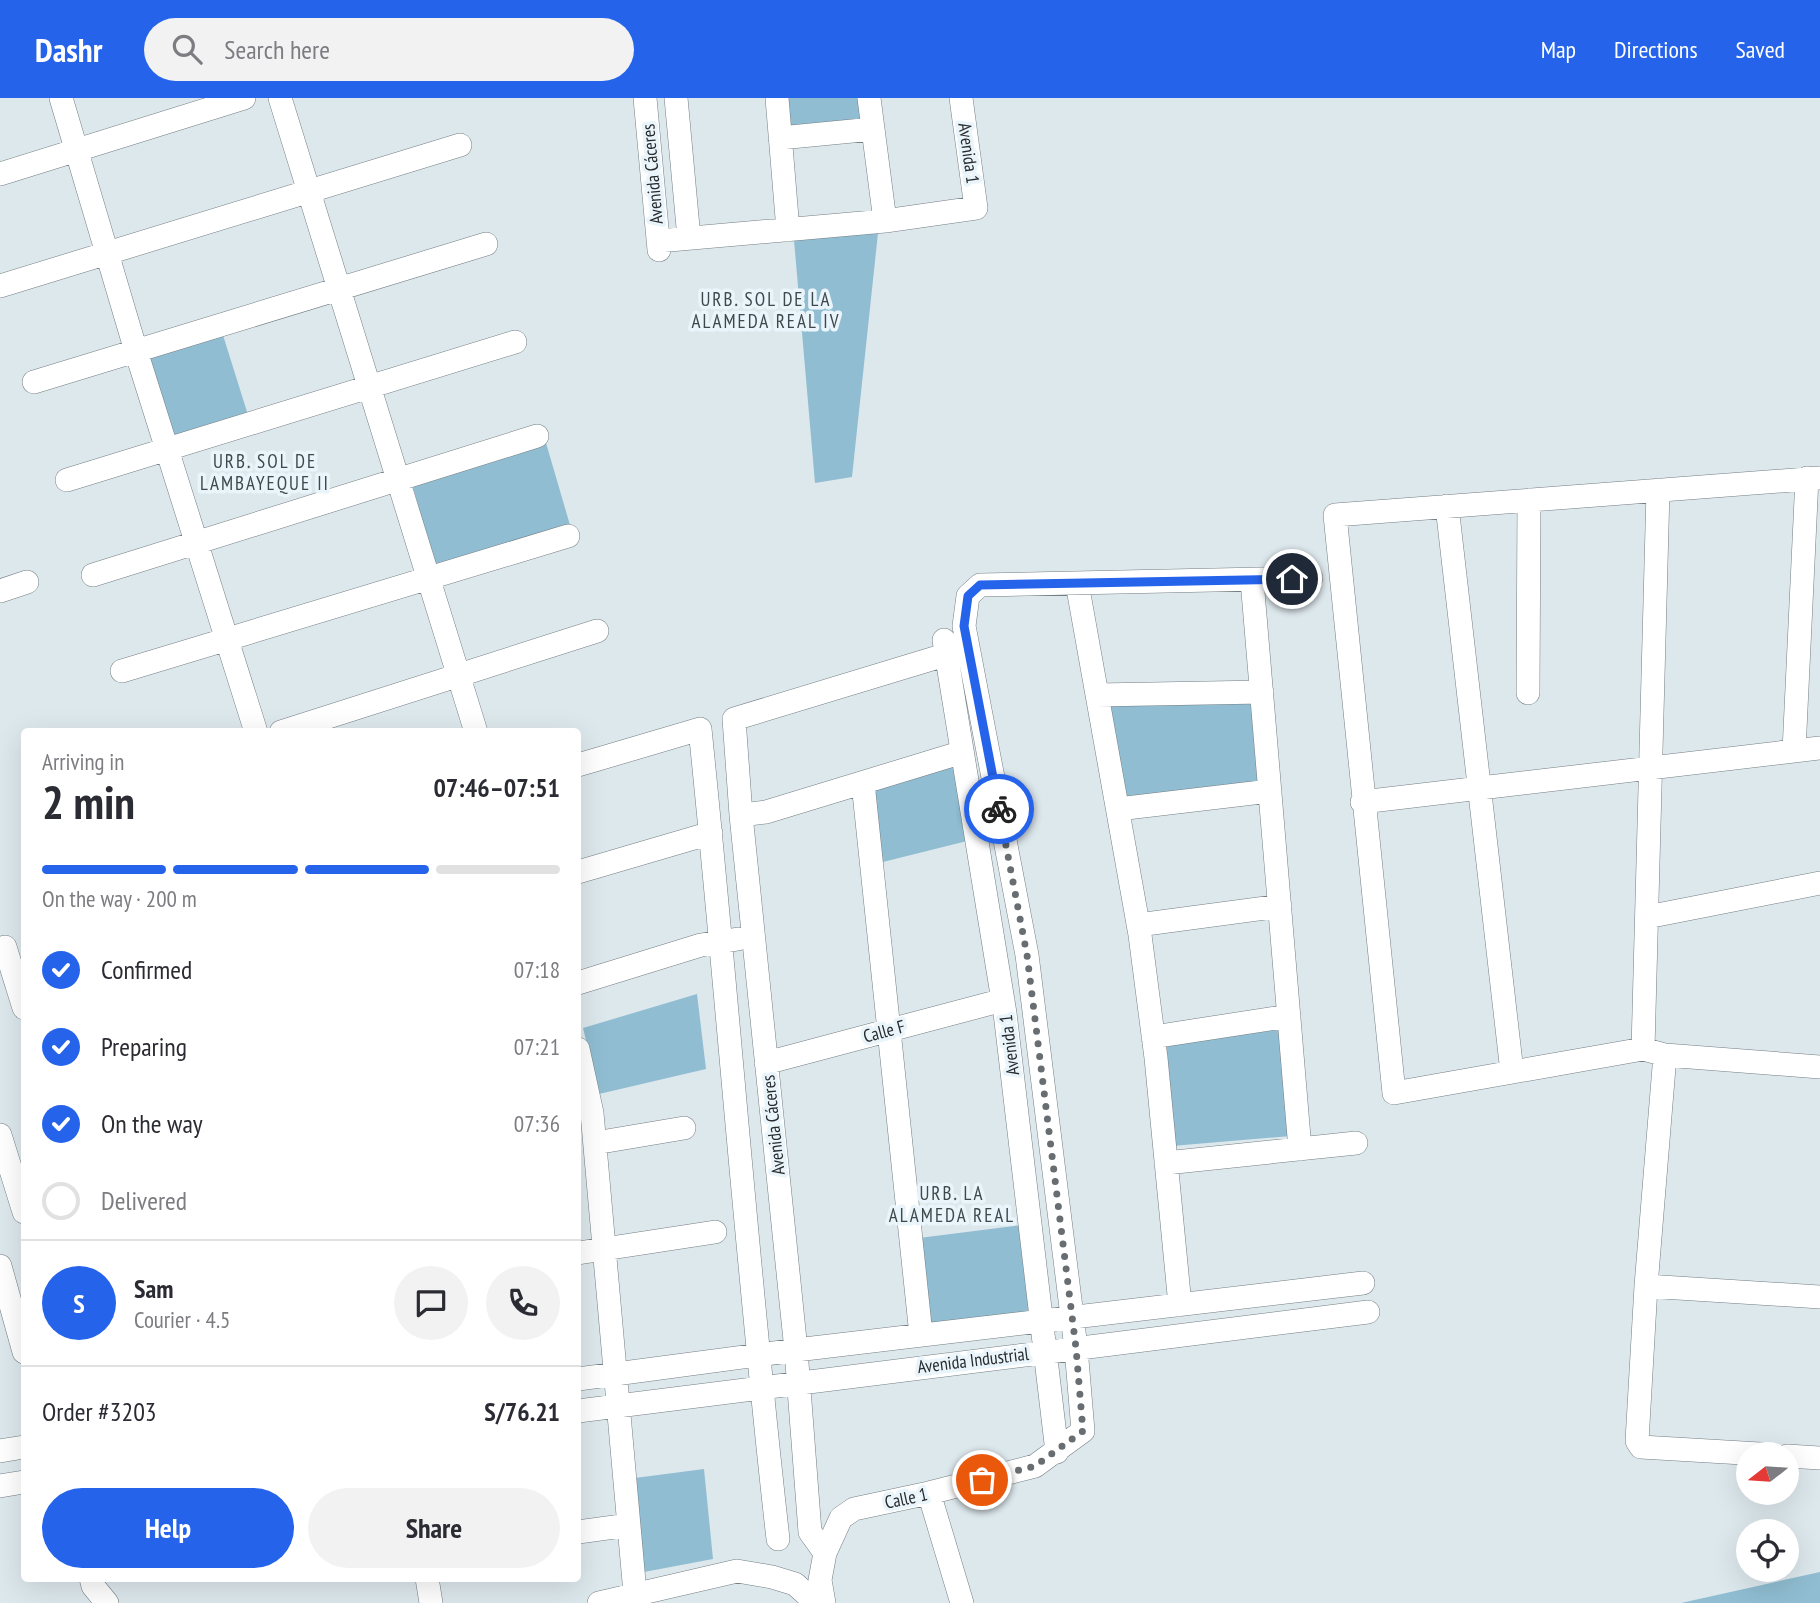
<!DOCTYPE html>
<meta charset="utf-8">
<style>
body{margin:0;font-family:"PT Sans Narrow",sans-serif;background:#f2f2f3;color:#2b2b33;height:100vh;display:flex;flex-direction:column;font-size:26px;white-space:nowrap}
*{box-sizing:border-box;margin:0}
p{font-size:23px;color:#7c7c81}
.icon{flex:none;width:38px;height:38px;fill:none;stroke:currentColor;stroke-width:2;stroke-linecap:round;stroke-linejoin:round}
.map{position:relative;flex:1;overflow:hidden}
.drawer{position:absolute;left:21px;top:630px;width:560px;height:854px;display:flex;flex-direction:column;background:#fff;border-radius:7px;box-shadow:0 7px 28px #0002}
.drawer>*{flex:none}
.needle{width:46px;rotate:253deg}
.fabs{position:absolute;left:1736px;top:1344px;display:grid;gap:14px}
.fabs a{display:grid;place-items:center;width:63px;height:63px;border-radius:50%;background:#fff;box-shadow:0 7px 28px #0002;font-size:35px}
.pin{position:absolute;display:grid;place-items:center;width:60px;height:60px;color:#fff;margin:-30px;border:4px solid #fff;border-radius:50%;box-shadow:0 2px 7px #0007}
.courier{position:absolute;display:grid;place-items:center;width:70px;height:70px;margin:-35px;border:5px solid #2563eb;border-radius:50%;background:#fff;color:#222;box-shadow:0 2px 9px #0007}
.overview em{font-style:normal;font-weight:700}
.overview div{display:flex;flex-direction:column-reverse}
.overview{display:flex;align-items:center;justify-content:space-between;height:119px;padding:0 21px}
h1{font-size:46px;font-weight:700;line-height:52px}
.bar{display:grid;grid-template-columns:repeat(4,1fr);gap:10px 7px;align-content:center;height:84px;padding:0 21px}
.bar i{height:9px;border-radius:5px;background:#e1e1e2}
.bar .on{background:#2563eb}
.bar p{grid-column:span 4}
.line{display:flex;align-items:center;gap:18px;padding:0 21px;border-top:2px solid #e1e1e2}
.line div{flex:1}
.round{display:grid;place-items:center;flex:none;width:74px;height:74px;border-radius:37px;background:#f2f2f3}
ol{padding:0 21px;list-style:none}
li{display:flex;align-items:center;gap:21px;height:77px}
li p{margin-inline-start:auto}
li .icon{padding:7px;border-radius:50%;background:#2563eb;color:#fff;stroke-width:4}
li:last-child{color:#7c7c81}
li i{width:38px;height:38px;border:4px solid #e1e1e2;border-radius:50%}
.button{display:flex;gap:14px;margin-top:auto;padding:14px 21px}
.button a{flex:1;height:80px;border-radius:42px;background:#2563eb;color:#fff;font-size:28px;font-weight:700;line-height:80px;text-align:center}
.button a+a{background:#f2f2f3;color:#2b2b33}
header{display:flex;align-items:center;gap:42px;box-sizing:border-box;height:98px;padding:0 35px;background:#2563eb;color:#fff}
header strong{font-size:33px}
nav{display:flex;gap:38px;margin-inline-start:auto;font-size:24px}
.search{width:490px;height:63px;background:#f2f2f3;display:flex;align-items:center;gap:18px;box-sizing:border-box;padding:0 24px;border-radius:38px;color:#7c7c81;font-size:26px}
.map>svg:first-child{display:block}
</style>
<header>
<strong>Dashr</strong>
<div class="search"><svg class="icon" aria-label="search" viewBox="0 0 24 24"><circle cx="10" cy="10" r="6"/><path d="M15 15l6 6"/></svg>Search here</div>
<nav><a>Map</a><a>Directions</a><a>Saved</a></nav>
</header>
<div class="map">
<svg width="1820" height="1505" viewBox="0 0 1820 1505">
<rect width="100%" height="100%" fill="#dde8ed"/>
<path fill="#90bdd2" d="M781,0H863L867,28L784,34Z
M878,135L852,379L815,385L794,142Z
M222,234L248,317L170,341L145,258Z
M546,345L570,427L436,472L412,385Z
M1253,603L1261,685L1123,704L1105,606Z
M959,663L975,741L879,765L872,690Z
M697,896L706,971L599,996L583,930Z
M1284,931L1291,1038L1172,1048L1164,946Z
M1022,1127L1031,1218L930,1231L919,1140Z
M704,1371L713,1461L644,1474L635,1380Z
M1820,1474V1505H1681Z"/>
<g fill="none" stroke-linecap="round" stroke-linejoin="round">
<g stroke="#747e83" stroke-width="24">
<path id="minor" d="M61,0L136,253L256,634
M280,0L476,634
M645,0L659,152
M676,0L689,140
M777,0L788,132
M869,0L885,123
M780,40L873,31
M0,76L244,0
M658,143L885,123L976,110L961,0
M0,188L460,47
M34,284L486,146
M1820,380L1335,417L1394,995L1643,951L1665,957L1820,969
M67,382L515,244
M1447,408L1512,974
M93,477L537,338
M1252,482L1300,1051
M1077,485L1140,837L1156,960L1180,1207
M0,493L27,484
M944,542L1005,915L1057,1354
M122,573L568,438
M1528,595L1529,402
M1097,597L1262,594
M281,634L597,533
M1794,653L1807,380
M578,667L700,631C728,901 747,1171 778,1441
M863,685L921,1237
M1362,704L1820,650
M1118,711L1270,693
M741,717L766,714L953,657
M578,774L711,735
M1647,819L1820,785
M1138,827L1280,808
M5,849L24,910
M578,885L701,847L738,841
M1153,939L1289,918
M578,951L592,1015L635,1495
M1643,951L1658,392
M1665,957L1646,1188L1637,1343L1641,1349L1760,1356
M766,965L1003,902
M0,1037L24,1114
M595,1045L684,1030
M1166,1065L1356,1045
M578,1155L715,1134
M0,1168L24,1254
M1646,1188L1820,1199
M578,1281L796,1252L1363,1185
M578,1313L1368,1214
M0,1353L24,1349
M1787,1358L1820,1360
M0,1388L24,1384
M929,1395L962,1505
M578,1434L629,1427
M825,1455L810,1434L796,1252L741,717L734,621L935,560
M91,1480L93,1488L107,1505
M427,1480L431,1505
M599,1505L737,1473L772,1479L795,1486L816,1505
M824,1505L820,1482L825,1455L841,1420L854,1411L929,1395L1035,1368L1083,1333L1076,1250L1027,857L964,528L968,498L980,487L1311,480"/>
</g>
<use href="#minor" stroke="#fff" stroke-width="23"/>
</g>
<g fill="none" stroke-linecap="round" stroke-linejoin="round">
<path stroke="#676d70" stroke-width="7" stroke-dasharray="0 12.6" d="M982,1382L1035,1368L1083,1333L1076,1250L1027,857L999,711"/>
<path stroke="#2563eb" stroke-width="9" d="M999,711L964,528L968,498L980,487L1292,481"/>
</g>
<g text-anchor="middle" dominant-baseline="central" stroke-width="7" stroke-linejoin="round" paint-order="stroke">
<g font-size="18" fill="#272b2d" stroke="#eaf5fb">
<text transform="translate(969 55) rotate(82)">Avenida 1</text>
<text transform="translate(652 76) rotate(-95)">Avenida Cáceres</text>
<text transform="translate(884 933) rotate(-15)">Calle F</text>
<text transform="translate(1009 947) rotate(-97)">Avenida 1</text>
<text transform="translate(773 1027) rotate(-96)">Avenida Cáceres</text>
<text transform="translate(973 1262) rotate(-7)">Avenida Industrial</text>
<text transform="translate(906 1400) rotate(-12)">Calle 1</text>
</g>
<g font-size="19" letter-spacing="2" fill="#3f484c" stroke="#eaf5fb">
<text x="766" y="201">URB. SOL DE LA<tspan x="766" dy="22">ALAMEDA REAL IV</tspan></text>
<text x="265" y="363">URB. SOL DE<tspan x="265" dy="22">LAMBAYEQUE II</tspan></text>
<text x="952" y="1095">URB. LA<tspan x="952" dy="22">ALAMEDA REAL</tspan></text>
</g>
</g>
</svg>
<div class="fabs">
<a><svg class="needle" viewBox="-14 -14 28 28"><path d="M0-13l5 13h-10z" fill="#e53935"/><path d="M0 13l5-13h-10z" fill="#7c7c81"/></svg></a>
<a><svg class="icon" aria-label="locate" viewBox="0 0 24 24"><circle cx="12" cy="12" r="6"/><path d="M12 2v4M12 18v4M2 12h4M18 12h4"/></svg></a>
</div>
<div class="pin" style="left:982px;top:1382px;background:#ea580c"><svg class="icon" aria-label="bag" viewBox="0 0 24 24"><path d="M5 8h14l-1 12H6zM9 8a3 3 0 0 1 6 0"/></svg></div>
<div class="pin" style="left:1292px;top:481px;background:#1f2937"><svg class="icon" aria-label="home" viewBox="0 0 24 24"><path d="M3 11l9-7 9 7M6 9v11h12V9"/></svg></div>
<div class="courier" style="left:999px;top:711px"><svg class="icon" aria-label="bike" viewBox="0 0 24 24"><circle cx="6" cy="16" r="4"/><circle cx="18" cy="16" r="4"/><path d="M6 16l4-8h5l3 8M10 8l3 8H6M13 5h3"/></svg></div>
<section class="drawer">
<div class="overview"><div><h1>2 min</h1><p>Arriving in</p></div><em>07:46–07:51</em></div>
<div class="bar"><i class="on"></i><i class="on"></i><i class="on"></i><i></i><p>On the way · 200 m</p></div>
<ol>
<li><svg class="icon" aria-label="check" viewBox="0 0 24 24"><path d="M5 12l5 5 9-10"/></svg>Confirmed<p>07:18</p></li>
<li><svg class="icon" aria-label="check" viewBox="0 0 24 24"><path d="M5 12l5 5 9-10"/></svg>Preparing<p>07:21</p></li>
<li><svg class="icon" aria-label="check" viewBox="0 0 24 24"><path d="M5 12l5 5 9-10"/></svg>On the way<p>07:36</p></li>
<li><i></i>Delivered</li>
</ol>
<div class="line" style="height:126px"><b class="round" style="background:#2563eb;color:#fff">S</b><div><b>Sam</b><p>Courier · 4.5</p></div><a class="round"><svg class="icon" aria-label="chat" viewBox="0 0 24 24"><path d="M4 5h16v11H9l-5 4z"/></svg></a><a class="round"><svg class="icon" aria-label="phone" viewBox="0 0 24 24"><path d="M5 4h4l2 5-3 2q2 4 5 5l2-3 5 2v4C11 20 4 13 5 4z"/></svg></a></div>
<div class="line" style="height:91px"><div>Order #3203</div><b>S/76.21</b></div>
<div class="button"><a>Help</a><a>Share</a></div>
</section>
</div>
